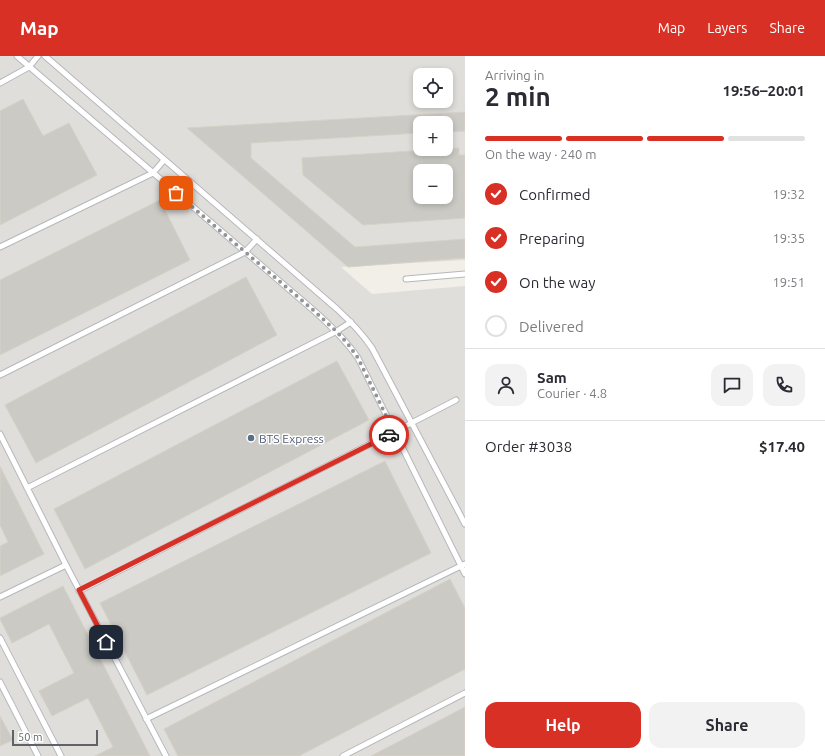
<!DOCTYPE html>
<meta charset="utf-8">
<style>
body{margin:0;font-family:Ubuntu,sans-serif;background:#f2f2f3;color:#2b2b33;height:100vh;display:flex;flex-direction:column;font-size:15px;white-space:nowrap}
*{box-sizing:border-box;margin:0}
p{font-size:13px;color:#7c7c81}
.icon{flex:none;width:22px;height:22px;fill:none;stroke:currentColor;stroke-width:2;stroke-linecap:round;stroke-linejoin:round}
.map{position:relative;flex:1;overflow:hidden}
.details{display:flex;flex-direction:column;background:#fff;width:360px}
.details>*{flex:none}
.controls{position:absolute;left:413px;top:12px;display:grid;gap:8px}
.controls a{display:grid;place-items:center;width:40px;height:40px;border-radius:8px;background:#fff;box-shadow:0 2px 6px #0003;font-size:20px}
.scale{position:absolute;left:12px;bottom:10px;width:86px;box-sizing:border-box;padding-left:4px;border:2px solid #5f6368;border-top:0;font-size:11px;line-height:14px;white-space:nowrap;color:#5f6368;-webkit-text-stroke:3px #fff;paint-order:stroke}
.pin{position:absolute;display:grid;place-items:center;width:34px;height:34px;color:#fff;margin:-17px;border-radius:8px;box-shadow:0 2px 6px #0006}
.courier{position:absolute;display:grid;place-items:center;width:40px;height:40px;margin:-20px;border:3px solid #d93025;border-radius:50%;background:#fff;color:#222;box-shadow:0 1px 5px #0007}
.overview em{font-style:normal;font-weight:700}
.overview div{display:flex;flex-direction:column-reverse}
.overview{display:flex;align-items:center;justify-content:space-between;height:68px;padding:0 20px}
h1{font-size:26px;font-weight:700;line-height:30px}
.bar{display:grid;grid-template-columns:repeat(4,1fr);gap:6px 4px;align-content:center;height:48px;padding:0 20px}
.bar i{height:5px;border-radius:3px;background:#e1e1e2}
.bar .selected{background:#d93025}
.bar p{grid-column:span 4}
.line{display:flex;align-items:center;gap:10px;padding:0 20px;border-top:1px solid #e1e1e2}
.line div{flex:1}
.round{display:grid;place-items:center;flex:none;width:42px;height:42px;border-radius:12px;background:#f2f2f3}
ol{padding:0 20px;list-style:none}
li{display:flex;align-items:center;gap:12px;height:44px}
li p{margin-inline-start:auto}
li .icon{padding:4px;border-radius:50%;background:#d93025;color:#fff;stroke-width:4}
li:last-child{color:#7c7c81}
li i{width:22px;height:22px;border:2px solid #e1e1e2;border-radius:50%}
.primary-button{display:flex;gap:8px;margin-top:auto;padding:8px 20px}
.primary-button a{flex:1;height:46px;border-radius:12px;background:#d93025;color:#fff;font-size:16px;font-weight:700;line-height:46px;text-align:center}
.primary-button a+a{background:#f2f2f3;color:#2b2b33}
header{display:flex;align-items:center;gap:24px;box-sizing:border-box;height:56px;padding:0 20px;background:#d93025;color:#fff}
header strong{font-size:19px}
nav{display:flex;gap:22px;margin-inline-start:auto;font-size:14px}
main{display:flex;flex:1;min-height:0}
.map>svg:first-child{display:block}
</style>
<header>
<strong>Map</strong>
<nav><a>Map</a><a>Layers</a><a>Share</a></nav>
</header>
<main>
<div class="map">
<svg width="465" height="700" viewBox="0 0 465 700">
<rect width="100%" height="100%" fill="#f1efe8"/>
<path fill="#e0deda" fill-rule="evenodd" d="M0,0H465V204L341,211L372,238L465,230V700H0ZM420,19H446V45H420ZM420,67H446V93H420ZM420,115H446V141H420Z"/>
<path fill="#cccac5" stroke="#d6d1c6" fill-rule="evenodd" d="M23,43L43,80L69,67L97,119L0,169V55Z
M465,56V75L446,76V67H420V77L251,87V102L355,191L465,183V202L348,211L187,72Z
M459,92V99H465V162L363,169L303,119L302,102ZM420,115H446V141H420Z
M160,144L190,204L0,299V224Z
M246,221L277,279L36,407L5,349Z
M337,305L369,364L85,513L54,453Z
M385,405L431,497L147,639L100,547Z
M0,410L44,498L0,520V490L8,486L0,469Z
M450,523L465,552V613L299,700H178L164,673Z
M63,530L150,700H95L113,691L88,642L52,660L39,635L74,617L49,568L12,587L0,563V562Z
M465,651V700H371Z
M0,660L13,684L0,690Z"/>
<g fill="none" stroke-linecap="round" stroke-linejoin="round">
<g stroke="#b5b8bc" stroke-width="7">
<path id="service" d="M17,0L312,253C329,268 345,283 358,302L465,518
M45,0L337,253C350,265 362,277 372,292L465,468
M0,27L29,11L38,0
M0,191L153,117L164,104
M406,223L465,218
M0,319L245,196L257,183
M0,378L66,509L166,700
M27,432L337,275L351,266
M79,535L394,376L456,344
M0,541L66,509
M0,582L61,700
M0,626L38,700
M146,663L465,508
M343,700L465,637"/>
</g>
<use href="#service" stroke="#fff" stroke-width="5"/>
</g>
<g fill="none" stroke-linecap="round" stroke-linejoin="round">
<path stroke="#929495" stroke-width="4" stroke-dasharray="0 7.2" d="M176,137L312,253L337,276L348,288L358,302L394,376L389,379"/>
<path stroke="#d93025" stroke-width="5" d="M106,586L79,534L389,379"/>
</g>
<circle fill="#5c6f8a" stroke="#fff" stroke-width="1.5" cx="251" cy="382" r="4"/>
<g text-anchor="middle" dominant-baseline="central" stroke-width="3" stroke-linejoin="round" paint-order="stroke">
<g font-size="12" fill="#4e5e75" stroke="#fff" text-anchor="start">
<text x="259" y="382">BTS Express</text>
</g>
</g>
</svg>
<div class="controls">
<a><svg class="icon" aria-label="locate" viewBox="0 0 24 24"><circle cx="12" cy="12" r="6"/><path d="M12 2v4M12 18v4M2 12h4M18 12h4"/></svg></a>
<a>+</a>
<a>−</a>
</div>
<div class="scale">50 m</div>
<div class="pin" style="left:176px;top:137px;background:#ea580c"><svg class="icon" aria-label="bag" viewBox="0 0 24 24"><path d="M5 8h14l-1 12H6zM9 8a3 3 0 0 1 6 0"/></svg></div>
<div class="pin" style="left:106px;top:586px;background:#1f2937"><svg class="icon" aria-label="home" viewBox="0 0 24 24"><path d="M3 11l9-7 9 7M6 9v11h12V9"/></svg></div>
<div class="courier" style="left:389px;top:379px"><svg class="icon" aria-label="car" viewBox="0 0 24 24"><path d="M5 17H2v-5l4-1 3-4h7l3 4 3 1v5h-3M9 17h6M6 11h13"/><circle cx="7" cy="17" r="2"/><circle cx="17" cy="17" r="2"/></svg></div>
</div>
<section class="details">
<div class="overview"><div><h1>2 min</h1><p>Arriving in</p></div><em>19:56–20:01</em></div>
<div class="bar"><i class="selected"></i><i class="selected"></i><i class="selected"></i><i></i><p>On the way · 240 m</p></div>
<ol>
<li><svg class="icon" aria-label="check" viewBox="0 0 24 24"><path d="M5 12l5 5 9-10"/></svg>Confirmed<p>19:32</p></li>
<li><svg class="icon" aria-label="check" viewBox="0 0 24 24"><path d="M5 12l5 5 9-10"/></svg>Preparing<p>19:35</p></li>
<li><svg class="icon" aria-label="check" viewBox="0 0 24 24"><path d="M5 12l5 5 9-10"/></svg>On the way<p>19:51</p></li>
<li><i></i>Delivered</li>
</ol>
<div class="line" style="height:72px"><a class="round"><svg class="icon" aria-label="person" viewBox="0 0 24 24"><circle cx="12" cy="8" r="4"/><path d="M4 21q1-7 8-7t8 7"/></svg></a><div><b>Sam</b><p>Courier · 4.8</p></div><a class="round"><svg class="icon" aria-label="chat" viewBox="0 0 24 24"><path d="M4 5h16v11H9l-5 4z"/></svg></a><a class="round"><svg class="icon" aria-label="phone" viewBox="0 0 24 24"><path d="M5 4h4l2 5-3 2q2 4 5 5l2-3 5 2v4C11 20 4 13 5 4z"/></svg></a></div>
<div class="line" style="height:52px"><div>Order #3038</div><b>$17.40</b></div>
<div class="primary-button"><a>Help</a><a>Share</a></div>
</section>
</main>
